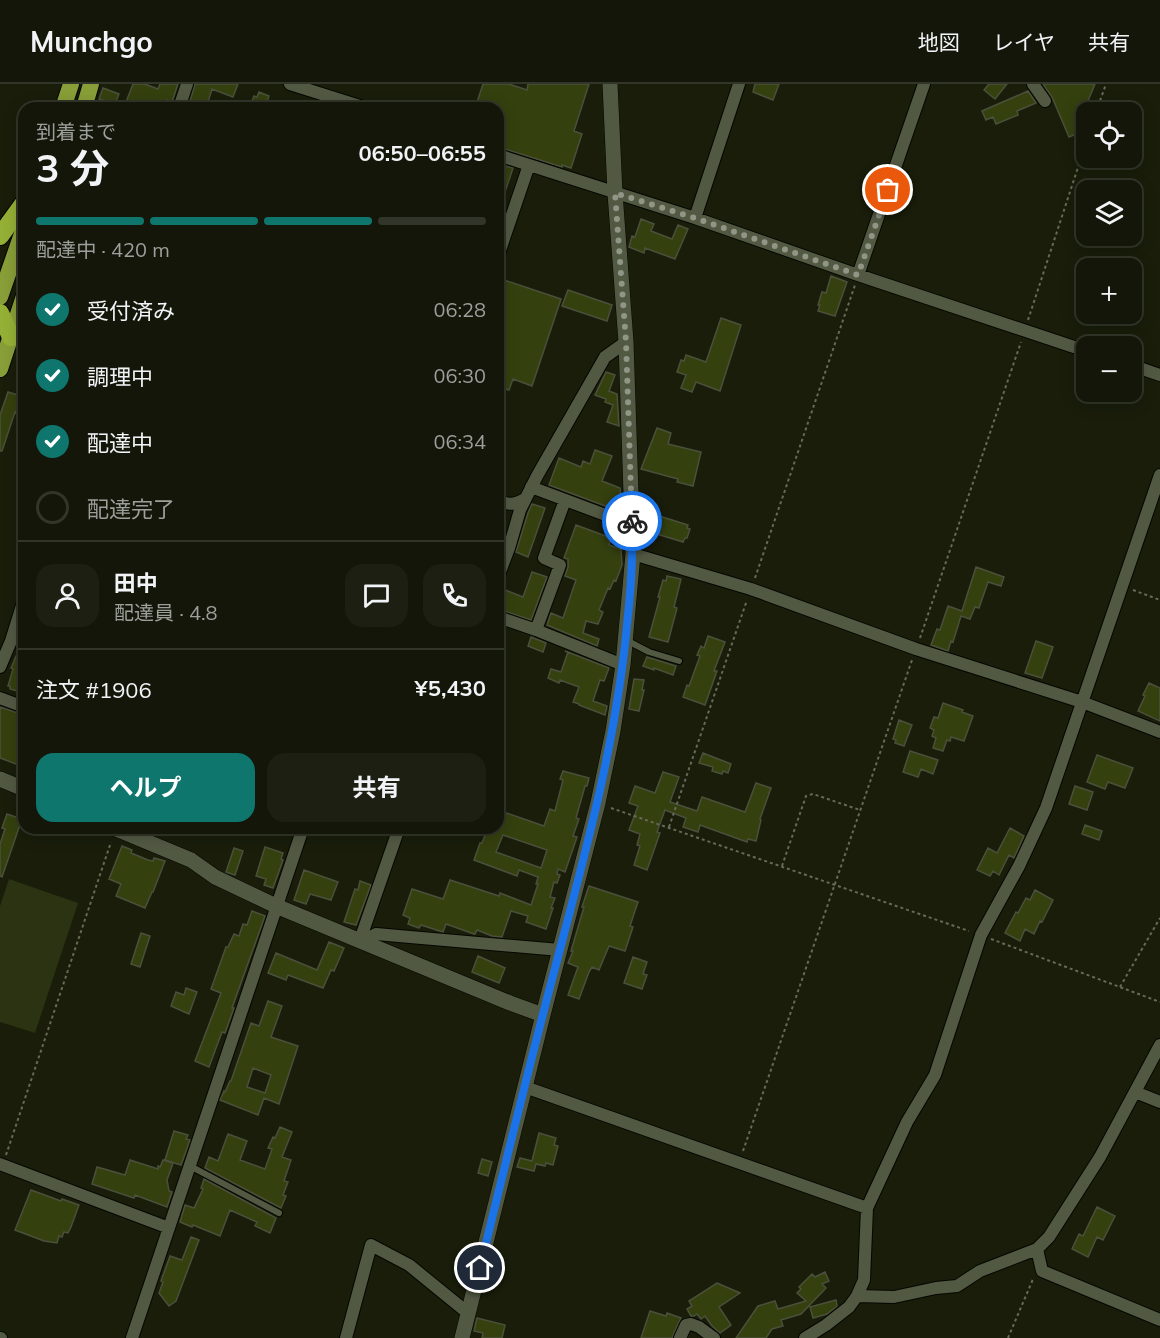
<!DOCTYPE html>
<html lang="ja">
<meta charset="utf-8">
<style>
body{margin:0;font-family:Mulish,"Noto Sans JP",sans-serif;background:#1c1f12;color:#f1f3f6;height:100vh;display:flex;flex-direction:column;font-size:22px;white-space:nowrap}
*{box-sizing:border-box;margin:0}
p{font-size:20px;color:#9d9f9c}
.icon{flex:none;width:33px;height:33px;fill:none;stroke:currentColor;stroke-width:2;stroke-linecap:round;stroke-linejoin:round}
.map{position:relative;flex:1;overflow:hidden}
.details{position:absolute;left:18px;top:18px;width:486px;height:732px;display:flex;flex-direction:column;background:#131608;border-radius:18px;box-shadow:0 3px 15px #0003,0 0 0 2px #323529}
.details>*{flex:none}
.fabs{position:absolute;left:1076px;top:18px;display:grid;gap:12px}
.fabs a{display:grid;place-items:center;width:66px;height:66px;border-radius:12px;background:#131608;box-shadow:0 3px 15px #0003,0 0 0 2px #323529;font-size:30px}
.pin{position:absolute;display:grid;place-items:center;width:51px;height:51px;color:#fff;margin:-26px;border:3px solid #fff;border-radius:50%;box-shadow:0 2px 6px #0007}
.courier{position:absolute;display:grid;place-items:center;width:60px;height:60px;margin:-30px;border:4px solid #1a73e8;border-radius:50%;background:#fff;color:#222;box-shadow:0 2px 8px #0007}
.overview em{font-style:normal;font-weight:700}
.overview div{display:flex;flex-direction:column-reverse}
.overview{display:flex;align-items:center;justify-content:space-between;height:102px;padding:0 18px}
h1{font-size:39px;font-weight:700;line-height:45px}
.bar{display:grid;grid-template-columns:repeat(4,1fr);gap:9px 6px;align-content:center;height:72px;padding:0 18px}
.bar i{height:8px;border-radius:4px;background:#323529}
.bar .selected{background:#0f766e}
.bar p{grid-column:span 4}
.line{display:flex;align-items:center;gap:15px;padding:0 18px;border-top:2px solid #323529}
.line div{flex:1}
.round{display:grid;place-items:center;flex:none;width:63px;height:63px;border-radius:18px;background:#1c1f12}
ol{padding:0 18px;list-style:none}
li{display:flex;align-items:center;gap:18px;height:66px}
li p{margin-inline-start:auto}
li .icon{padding:6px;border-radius:50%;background:#0f766e;color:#fff;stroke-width:4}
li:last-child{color:#9d9f9c}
li i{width:33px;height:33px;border:3px solid #323529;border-radius:50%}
.button{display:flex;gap:12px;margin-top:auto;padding:12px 18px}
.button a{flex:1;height:69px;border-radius:18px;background:#0f766e;color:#fff;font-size:24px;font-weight:700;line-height:69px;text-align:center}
.button a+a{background:#1c1f12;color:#f1f3f6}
header{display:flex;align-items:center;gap:36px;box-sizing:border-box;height:84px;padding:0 30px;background:#131608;border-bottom:2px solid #323529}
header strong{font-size:28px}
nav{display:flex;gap:33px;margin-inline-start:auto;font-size:21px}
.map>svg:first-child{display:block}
</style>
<header>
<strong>Munchgo</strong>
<nav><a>地図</a><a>レイヤ</a><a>共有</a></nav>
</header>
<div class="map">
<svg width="1160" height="1254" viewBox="0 0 1160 1254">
<rect width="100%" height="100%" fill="#191d0a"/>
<path fill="#2b3312" d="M9,795L78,819L35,949L0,938V822Z"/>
<path fill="#35400f" stroke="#4a503b" stroke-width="1.5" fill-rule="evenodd" d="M133,0H145L158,5L160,0H178L172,18L167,16L164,24H143L126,18Z
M195,0H238L233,13L212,5L208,18L206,17L203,24H188Z
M483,0H509L527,6L528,0H589L574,47L582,50L571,84L562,81V83L498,63V24H475Z
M755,0H779L773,16L753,8Z
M989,0H1007L995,15L984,6Z
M1043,0H1095L1085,24L1080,23L1076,37L1081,48L1069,53L1052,13Z
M103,4L119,10L115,20L99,15Z
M1028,7L1036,19L1017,27L1018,31L996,40L993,33L986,36L982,27Z
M259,8L269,12L265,24H249L254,12L257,13Z
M498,80L513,84L500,123L498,122Z
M641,135L654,140L651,147L672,155L678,141L688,145L675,175L645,164L644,169L629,163L632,152L635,153Z
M831,192L847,198L835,232L818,227L820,221H818L822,208L826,209Z
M498,194L561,215L532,302L513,295L509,306L498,303Z
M568,206L612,221L607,237L562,222Z
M721,234L741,241L720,307L696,298L692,308L681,304L686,291L677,288L681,276L684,277L686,271L706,278Z
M606,288L615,291L609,307L617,310L619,342L607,338L613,321L605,318L606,315L595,311Z
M8,308L18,311L17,313L21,314L16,329L15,328L2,367H0V331Z
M657,344L671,349L668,360L701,368L693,402L677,398L678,395L641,385Z
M595,366L612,372L602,397L620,404L621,413L616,426L549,401L559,374L581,383L583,377L590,380Z
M532,420L545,424L528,473L516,468L528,429Z
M653,430L688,441L687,444L690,445L687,454H685L683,458L644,446L648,436L651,437Z
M576,441L611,454L609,461L621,465L622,481L616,497L614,496L610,505L608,504L599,526L603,528L598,540L586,537L583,549L599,555L597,562L547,541L551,529L563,534L576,496L565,492L568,483V475L564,474Z
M976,483L1004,493L1001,502L988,498L979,524L975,523L970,535L961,532L953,558L951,557L948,567L931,561L937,545L940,546L948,522L962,527Z
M532,488L547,493L531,536L498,525V510L500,504L523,513Z
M667,492L681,495L674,523L677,524L668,558L649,553L660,513H658L663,496L666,497Z
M708,552L725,558L714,587H717L705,621L683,613L687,601L689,602L700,572L697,571L701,562L704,564Z
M531,553L546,559L543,568L528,562Z
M24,554V598L21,608L10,605V602H8L13,585L11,584Z
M1036,557L1053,563L1042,594L1025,589Z
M565,567L609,584L604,597L600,596L593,617L607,622L605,631L579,621V620L573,618L579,603L560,596L559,599L548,594L551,585L561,588L568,568Z
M647,573L676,582L673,591L654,584V586L643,582Z
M634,595L644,596L642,606H644L639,627L629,625Z
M1149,599L1160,604V637L1138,627L1145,612L1143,611Z
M943,619L963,626L962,628L973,632L964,657L951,653L950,657L947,656L943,667L933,664L936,654L932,652L934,646L930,644L934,633L938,634Z
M0,623L24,631V645L19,658L24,660V683L0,674Z
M899,636L912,641L904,662L895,659L896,656L893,655Z
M910,667L938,676L933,690L921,685L918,693L903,688Z
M703,669L731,680L728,689L723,687L722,690L712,687L713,683L699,679Z
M1097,671L1133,684L1125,704L1108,698L1105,705L1087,698Z
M563,687L589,694L587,702H585L576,734L579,735L573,752L577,753L565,788L558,785L557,790L560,791L557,799L554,798L550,813L555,814L551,824H553L546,845L526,838L528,832L511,827L502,853L492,852L477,846L475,850H474L446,840L443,848L421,841L419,844L408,840L410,834L403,831L412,805L443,815L450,796L499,812L500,809L531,821L538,800H536L538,793L519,786L517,792L474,776L480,759H482L488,744H498V726L544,742L550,725L555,727L563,696L560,695ZM503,751L547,766L541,784L496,768Z
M663,688L679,693L670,718L697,727L702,713L745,728L756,699L771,704L760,735L761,736L756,757L748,755L747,758L700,741L698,748L683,743L686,734L665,726L657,748L660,749L647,786L634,781L640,762L637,761L640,750L629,746L638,722L629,719L635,702L655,709Z
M1075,702L1093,708L1087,726L1069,720Z
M7,730L22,735L2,793L0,792V760L5,745L2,744Z
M1085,741L1102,747L1099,756L1082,750Z
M1010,744L1024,752L1014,774L1009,771L999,791L993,787L990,792L977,786L988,764L997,769Z
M122,762L132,766L131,769L148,776L153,777L154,774L165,777L153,808H152L145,824L116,812L121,800L109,795Z
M265,763L283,769L281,775L283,776L273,804L264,801L266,795L256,792Z
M234,764L243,767L235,791L226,788Z
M304,786L338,798L331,816L310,810L306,820L294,816Z
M360,797L371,801L356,841L344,838L355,805L358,806Z
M589,802L638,818L630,842L633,843L625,867L609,862L599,886L592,883L589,888L579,915L568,911L578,883L568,879L573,867H571L584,823H582Z
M1035,806L1053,816L1042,838L1040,837L1034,850L1025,845L1020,857L1005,849L1016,828L1018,829L1026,814L1030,816Z
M252,827L265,832L232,924H234L225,949L222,948L209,983L195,977L221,909L211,905L226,863H228L234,850L239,852L243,840L247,841Z
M141,849L150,852L140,883L131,880Z
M329,858L344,864L334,887L331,886L323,904L288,891L286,896L268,889L276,869L317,886Z
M478,872L505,884L499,899L472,888Z
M633,873L647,878L643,890L647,891L642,905L624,899Z
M186,904L197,908L189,930L171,922L176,908L184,911Z
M268,917L282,922L271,953L298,962L279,1020L264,1014L258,1031L220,1016L224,1007L225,1008L230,997H231L251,939L259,942ZM253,984L271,991L265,1009L247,1003Z
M280,1043L292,1048L282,1073L291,1076L284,1097L288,1098L283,1111L286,1112L281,1124L205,1084L209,1073L218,1077L228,1050L247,1057L240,1076L265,1085L272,1065L268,1064L273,1053L275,1054Z
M174,1047L188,1051L186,1055L190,1056L181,1081L165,1076Z
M539,1049L556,1054L554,1061L558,1062L553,1081L546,1079L545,1082L536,1080L534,1087L517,1083L520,1074L532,1077Z
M482,1075L492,1078L488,1092L478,1089Z
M130,1076L158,1085V1082L160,1083L163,1076L173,1079L167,1096L169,1107L172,1108L167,1123L135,1111L134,1114L92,1100L97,1083L125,1091Z
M204,1095L276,1134L270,1149L255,1142L257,1138L230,1126L220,1152L193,1141L192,1143L180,1138L185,1121L194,1124L203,1105L201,1104Z
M31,1106L61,1117L62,1115L79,1121L71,1143L68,1149L64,1148L62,1153L59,1152L57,1159L44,1157L15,1146Z
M1097,1123L1115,1132L1103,1156L1097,1153L1088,1173L1072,1165L1079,1150L1083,1152Z
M191,1153L199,1156L176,1217L169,1222L159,1209L163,1198L161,1197L170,1172L182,1176Z
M825,1188L829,1197L822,1200L826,1204L801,1230L781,1236L783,1242L772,1245L766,1254H736L758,1222L775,1217L778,1225L806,1217L797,1209L801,1205L799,1203L812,1190L815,1193Z
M717,1199L740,1209L719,1223L731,1241L720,1249L712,1242L705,1232L701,1235L697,1230L694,1232H691L687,1225L692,1222L689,1217Z
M836,1216L837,1222L827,1230L813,1234L810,1223Z
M650,1227L666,1232L667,1229L681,1234L679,1238L672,1254H641Z
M477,1234L505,1241L502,1254H482L483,1249L474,1247Z"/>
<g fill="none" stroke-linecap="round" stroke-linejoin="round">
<g stroke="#050700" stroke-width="8">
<path id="service" d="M626,556L649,568L679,577
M190,1082L279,1129"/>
</g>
<g stroke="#050700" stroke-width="14">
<path id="minor" d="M290,0L366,24
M1033,0L1045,17
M179,24L187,0
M498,71L695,134L858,191L1086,267
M695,134L739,0
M498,172L529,81
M858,191L924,0
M11,253L24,258
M1131,281L1160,291
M531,403L632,441
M498,417C509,421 515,421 525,415
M633,470L751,505L916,565L1082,618L1160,648
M498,493L509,464L520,426L537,392L605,273L626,258
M498,533L536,546L623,581
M536,546L560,481L544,474L565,416
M0,583L11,557L24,515
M0,614L24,623
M360,856L399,744
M364,857L376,850L560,866
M525,1003L867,1124
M1135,1008L1160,1018
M0,1080L169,1144
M1037,1165L1042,1187L1160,1236
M857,1212L894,1213L936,1204L957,1202L980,1187L1037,1165L1049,1153L1100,1073L1160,961
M0,1254H1
M132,1254L303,744
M346,1254L371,1161L409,1181L468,1229
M680,1254L686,1241L691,1240L699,1243L714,1254
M805,1254L826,1241L849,1223L857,1212L864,1196L867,1124L907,1038L935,991L981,851L1019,782L1046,724L1160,391"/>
</g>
<g stroke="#050700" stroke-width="16">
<path id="tertiary" d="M0,695L24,705
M114,744L191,776L215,793L276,822L510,919L543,931
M462,1254L543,931L598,719L613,647L623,581L633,470L626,258L615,109L610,0"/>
</g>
<g stroke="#050700" stroke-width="18">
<path id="trunk" d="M63,24L71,0
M84,24L91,0
M0,213L24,144
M0,285L24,212"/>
</g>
<g stroke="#050700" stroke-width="20">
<path id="motorway" d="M0,152L24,119
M0,229L11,253"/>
</g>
<path stroke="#666a59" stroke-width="2" stroke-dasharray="3 3" stroke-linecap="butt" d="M1096,28L1106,0
M1028,236L1086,59
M755,494L855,201
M1133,506L1160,516
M920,554L1021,258
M611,724L969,847
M669,743L747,516
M782,782L806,712L813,710L860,726
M991,855L1160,918
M1120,903L1160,834
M743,1067L912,576
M6,1071L111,758
M1008,1254L1033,1195"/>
<use href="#service" stroke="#525943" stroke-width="6"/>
<use href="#minor" stroke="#525943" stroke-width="12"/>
<use href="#tertiary" stroke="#525943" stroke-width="15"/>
<use href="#trunk" stroke="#889e38" stroke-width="16"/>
<use href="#motorway" stroke="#95b036" stroke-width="18"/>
</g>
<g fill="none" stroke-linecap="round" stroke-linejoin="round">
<path stroke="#919586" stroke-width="6" stroke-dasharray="0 10.8" d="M632,437L626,258L615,109L695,134L858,191L888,106"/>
<path stroke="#1a73e8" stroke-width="8" d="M480,1184C504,1085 528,986 554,888C584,774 616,660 627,541C631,506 633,472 632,437"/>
</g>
</svg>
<div class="fabs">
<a><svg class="icon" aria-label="locate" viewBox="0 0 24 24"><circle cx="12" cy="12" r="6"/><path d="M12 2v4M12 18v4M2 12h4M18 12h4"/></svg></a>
<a><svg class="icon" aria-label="layers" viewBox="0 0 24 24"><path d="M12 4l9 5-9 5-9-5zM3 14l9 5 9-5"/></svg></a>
<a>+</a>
<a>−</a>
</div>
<div class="pin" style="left:888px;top:106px;background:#ea580c"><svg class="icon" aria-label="bag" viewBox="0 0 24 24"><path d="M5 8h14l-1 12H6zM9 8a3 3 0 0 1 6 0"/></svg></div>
<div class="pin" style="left:480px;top:1184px;background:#1f2937"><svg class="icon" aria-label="home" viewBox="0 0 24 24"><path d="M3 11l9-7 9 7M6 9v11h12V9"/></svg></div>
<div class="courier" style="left:632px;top:437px"><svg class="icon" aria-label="bike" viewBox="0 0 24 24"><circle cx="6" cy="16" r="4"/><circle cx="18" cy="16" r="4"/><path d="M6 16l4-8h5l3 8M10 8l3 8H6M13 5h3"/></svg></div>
<section class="details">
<div class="overview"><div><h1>3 分</h1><p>到着まで</p></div><em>06:50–06:55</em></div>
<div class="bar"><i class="selected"></i><i class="selected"></i><i class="selected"></i><i></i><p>配達中 · 420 m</p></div>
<ol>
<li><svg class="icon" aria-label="check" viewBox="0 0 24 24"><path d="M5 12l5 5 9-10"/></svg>受付済み<p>06:28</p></li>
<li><svg class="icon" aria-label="check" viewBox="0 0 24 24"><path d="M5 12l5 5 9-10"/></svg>調理中<p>06:30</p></li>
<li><svg class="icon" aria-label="check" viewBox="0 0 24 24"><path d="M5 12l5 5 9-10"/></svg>配達中<p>06:34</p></li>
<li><i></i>配達完了</li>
</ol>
<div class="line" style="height:108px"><a class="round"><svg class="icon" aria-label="person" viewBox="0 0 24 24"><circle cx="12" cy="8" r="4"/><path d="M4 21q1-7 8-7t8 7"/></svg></a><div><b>田中</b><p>配達員 · 4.8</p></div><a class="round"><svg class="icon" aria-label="chat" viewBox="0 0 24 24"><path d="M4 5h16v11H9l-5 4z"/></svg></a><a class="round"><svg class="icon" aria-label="phone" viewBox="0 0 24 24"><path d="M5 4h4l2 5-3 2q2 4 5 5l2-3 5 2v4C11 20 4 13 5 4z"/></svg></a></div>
<div class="line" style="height:78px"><div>注文 #1906</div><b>¥5,430</b></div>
<div class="button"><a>ヘルプ</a><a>共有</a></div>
</section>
</div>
